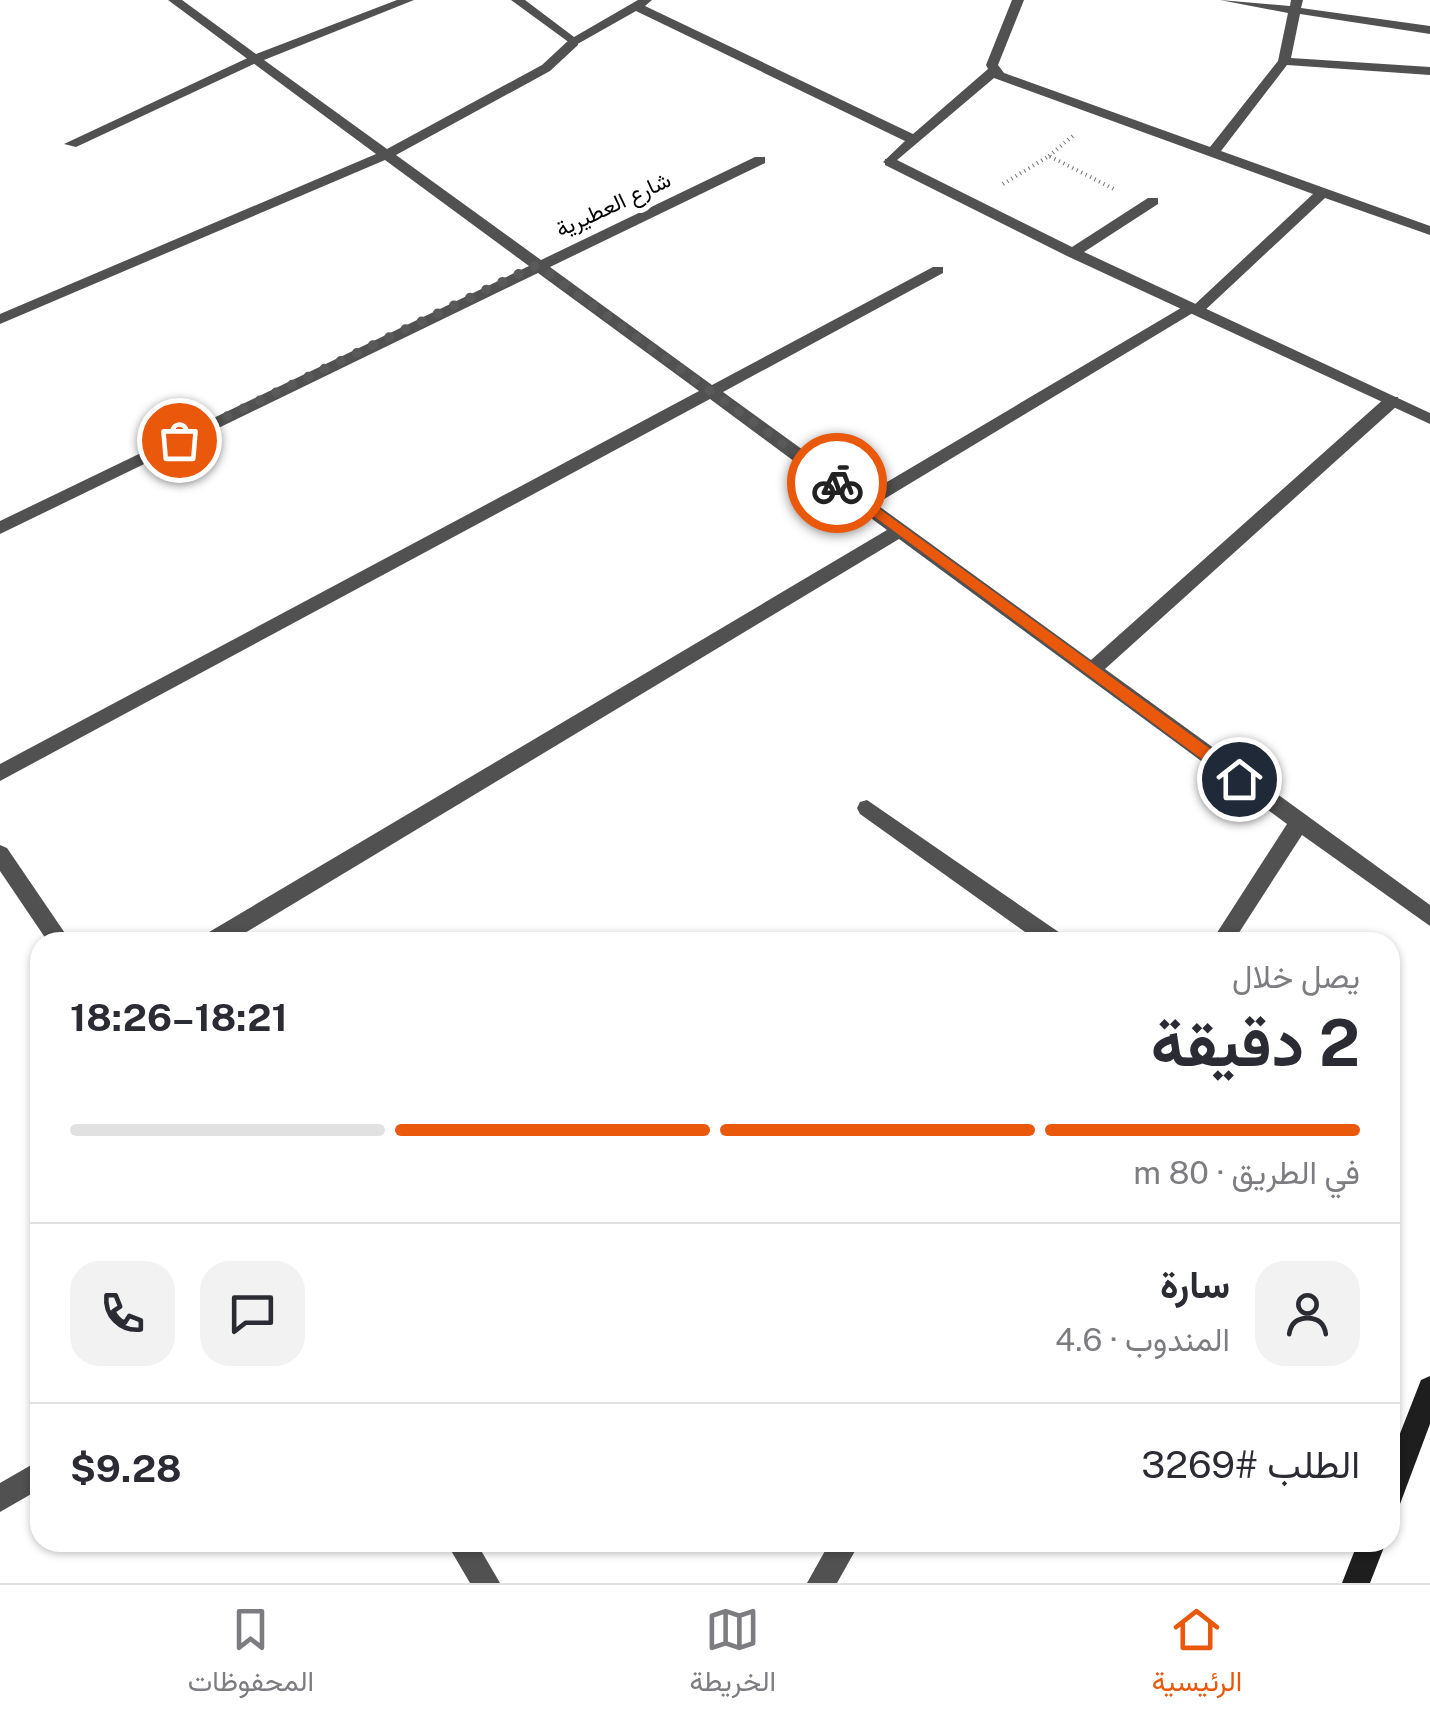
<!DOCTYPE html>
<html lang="ar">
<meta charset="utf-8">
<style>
body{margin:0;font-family:"Public Sans",Vazirmatn,sans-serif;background:#f2f2f3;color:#2b2b33;direction:rtl;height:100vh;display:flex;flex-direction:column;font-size:38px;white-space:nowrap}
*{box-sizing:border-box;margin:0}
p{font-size:32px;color:#7c7c81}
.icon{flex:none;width:55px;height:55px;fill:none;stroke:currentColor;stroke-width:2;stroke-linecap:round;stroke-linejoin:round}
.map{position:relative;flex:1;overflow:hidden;direction:ltr}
.side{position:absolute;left:30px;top:932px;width:1370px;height:620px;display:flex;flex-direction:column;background:#fff;border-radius:30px;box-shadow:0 2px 8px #0004;direction:rtl}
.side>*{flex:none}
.pin{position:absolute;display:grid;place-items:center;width:85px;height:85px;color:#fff;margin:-42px;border:5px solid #fff;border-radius:50%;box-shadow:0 2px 10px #0007}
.courier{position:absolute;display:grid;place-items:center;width:100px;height:100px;margin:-50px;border:8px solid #ea580c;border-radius:50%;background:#fff;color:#222;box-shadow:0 2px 12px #0007}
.overview em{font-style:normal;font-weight:700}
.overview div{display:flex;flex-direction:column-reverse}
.overview{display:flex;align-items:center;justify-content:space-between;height:170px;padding:0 40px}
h1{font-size:65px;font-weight:700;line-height:75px}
.bar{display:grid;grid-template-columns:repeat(4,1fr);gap:15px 10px;align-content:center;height:120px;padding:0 40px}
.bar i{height:12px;border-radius:8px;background:#e1e1e2}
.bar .on{background:#ea580c}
.bar p{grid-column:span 4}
.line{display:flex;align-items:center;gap:25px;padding:0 40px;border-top:2px solid #e1e1e2}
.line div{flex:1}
.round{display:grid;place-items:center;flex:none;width:105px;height:105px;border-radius:30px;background:#f2f2f3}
.dock{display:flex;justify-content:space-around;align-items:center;height:140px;border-top:2px solid #e1e1e2;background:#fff;font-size:28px;color:#7c7c81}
.dock a{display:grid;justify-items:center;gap:5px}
.dock .on{color:#ea580c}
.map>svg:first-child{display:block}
</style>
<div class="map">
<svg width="1430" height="1583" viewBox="0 0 1430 1583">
<rect width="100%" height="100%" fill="#fff"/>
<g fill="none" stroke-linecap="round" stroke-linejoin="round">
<path stroke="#737373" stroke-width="4" stroke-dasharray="1 4" stroke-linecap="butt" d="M1049,156L1075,134
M1003,184L1049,156L1114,189"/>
<path fill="#515151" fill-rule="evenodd" d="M511,0H525L574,37L638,0H652L645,6L913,134L988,69L986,65L1012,0H1024L998,65L1004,73L1210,147L1278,61L1288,13L1220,0L1290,6L1291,0H1303L1301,8L1430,26V34L1300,14L1291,58L1430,67V75L1287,65L1221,151L1430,226V235L1325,198L1202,313H1192V307L1313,194L994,78L890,166L883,162L905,141L636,11L574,46Z
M254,55L258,56V62L76,147L64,144Z"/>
<path fill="#515151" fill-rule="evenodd" d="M885,159H895L1072,247L1148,198H1158V204L1084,252L1430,413V424L1067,256L885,165Z"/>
<path fill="#515151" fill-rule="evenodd" d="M168,0H182L256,54L397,0H414L264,60L387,149L542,65L570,39H578V45L550,71L396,155L541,260L755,157H765V163L550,267L712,385L933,267H943V273L723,392L865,495L1186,305H1196V311L876,504L1091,660L1386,397H1398V405L1105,669L1430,905V926L1302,835L1233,942H1211L1287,824L899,539L230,942H201L204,935L887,530L710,399L0,781V764L699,391L538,273L0,534V521L529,266L385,160L0,324V314L376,154Z
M867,800L1063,935L1066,942H1039L860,814L857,808L860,802Z
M0,845L7,848L71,942H48L0,871Z
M40,1460V1489L0,1512V1483Z
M446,1542H476L500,1583H470Z
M830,1542H860L837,1583H807Z"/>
<path fill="#1e1e1e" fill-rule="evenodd" d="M1430,1376V1424L1400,1504L1390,1508V1459L1421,1380Z
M1358,1542H1386L1370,1583H1342Z"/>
</g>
<path fill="#ea580c" d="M837,478L1245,774V783H1234L833,486V480Z"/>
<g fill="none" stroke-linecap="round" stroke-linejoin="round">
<path stroke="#595959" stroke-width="10" stroke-dasharray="0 18" d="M179,440L537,265L837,483"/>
</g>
<g text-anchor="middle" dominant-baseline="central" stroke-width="10" stroke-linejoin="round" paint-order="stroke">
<g font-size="22" fill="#000" stroke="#fff">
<text transform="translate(613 204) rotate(-25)">شارع العطيرية</text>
</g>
</g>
</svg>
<div class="pin" style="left:179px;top:440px;background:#ea580c"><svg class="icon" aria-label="bag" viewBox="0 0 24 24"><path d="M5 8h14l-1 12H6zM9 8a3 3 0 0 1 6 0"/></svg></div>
<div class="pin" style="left:1239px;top:779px;background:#1f2937"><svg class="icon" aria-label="home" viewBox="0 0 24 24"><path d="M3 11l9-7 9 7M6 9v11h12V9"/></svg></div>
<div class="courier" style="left:837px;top:483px"><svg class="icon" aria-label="bike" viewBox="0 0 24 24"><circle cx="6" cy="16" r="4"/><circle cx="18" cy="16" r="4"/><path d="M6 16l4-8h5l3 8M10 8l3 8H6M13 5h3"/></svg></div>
<section class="side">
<div class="overview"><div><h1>2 دقيقة</h1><p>يصل خلال</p></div><em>18:21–18:26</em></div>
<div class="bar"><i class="on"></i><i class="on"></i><i class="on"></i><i></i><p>في الطريق · 80 m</p></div>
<div class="line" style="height:180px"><a class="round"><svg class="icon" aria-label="person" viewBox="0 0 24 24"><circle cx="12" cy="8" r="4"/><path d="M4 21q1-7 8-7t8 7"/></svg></a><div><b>سارة</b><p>المندوب · 4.6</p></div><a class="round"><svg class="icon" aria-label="chat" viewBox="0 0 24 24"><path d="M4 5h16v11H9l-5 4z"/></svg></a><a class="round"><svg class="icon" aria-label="phone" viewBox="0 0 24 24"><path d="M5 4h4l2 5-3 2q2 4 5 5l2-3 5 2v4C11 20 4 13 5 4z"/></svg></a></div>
<div class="line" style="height:130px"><div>الطلب #3269</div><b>$9.28</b></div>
</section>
</div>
<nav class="dock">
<a class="on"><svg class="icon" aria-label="home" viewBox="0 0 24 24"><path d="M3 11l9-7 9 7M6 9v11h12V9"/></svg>الرئيسية</a>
<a><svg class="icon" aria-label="map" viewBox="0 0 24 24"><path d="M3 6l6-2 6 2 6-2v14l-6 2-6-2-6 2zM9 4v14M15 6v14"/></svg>الخريطة</a>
<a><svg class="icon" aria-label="saved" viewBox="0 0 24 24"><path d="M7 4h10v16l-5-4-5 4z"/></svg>المحفوظات</a>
</nav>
